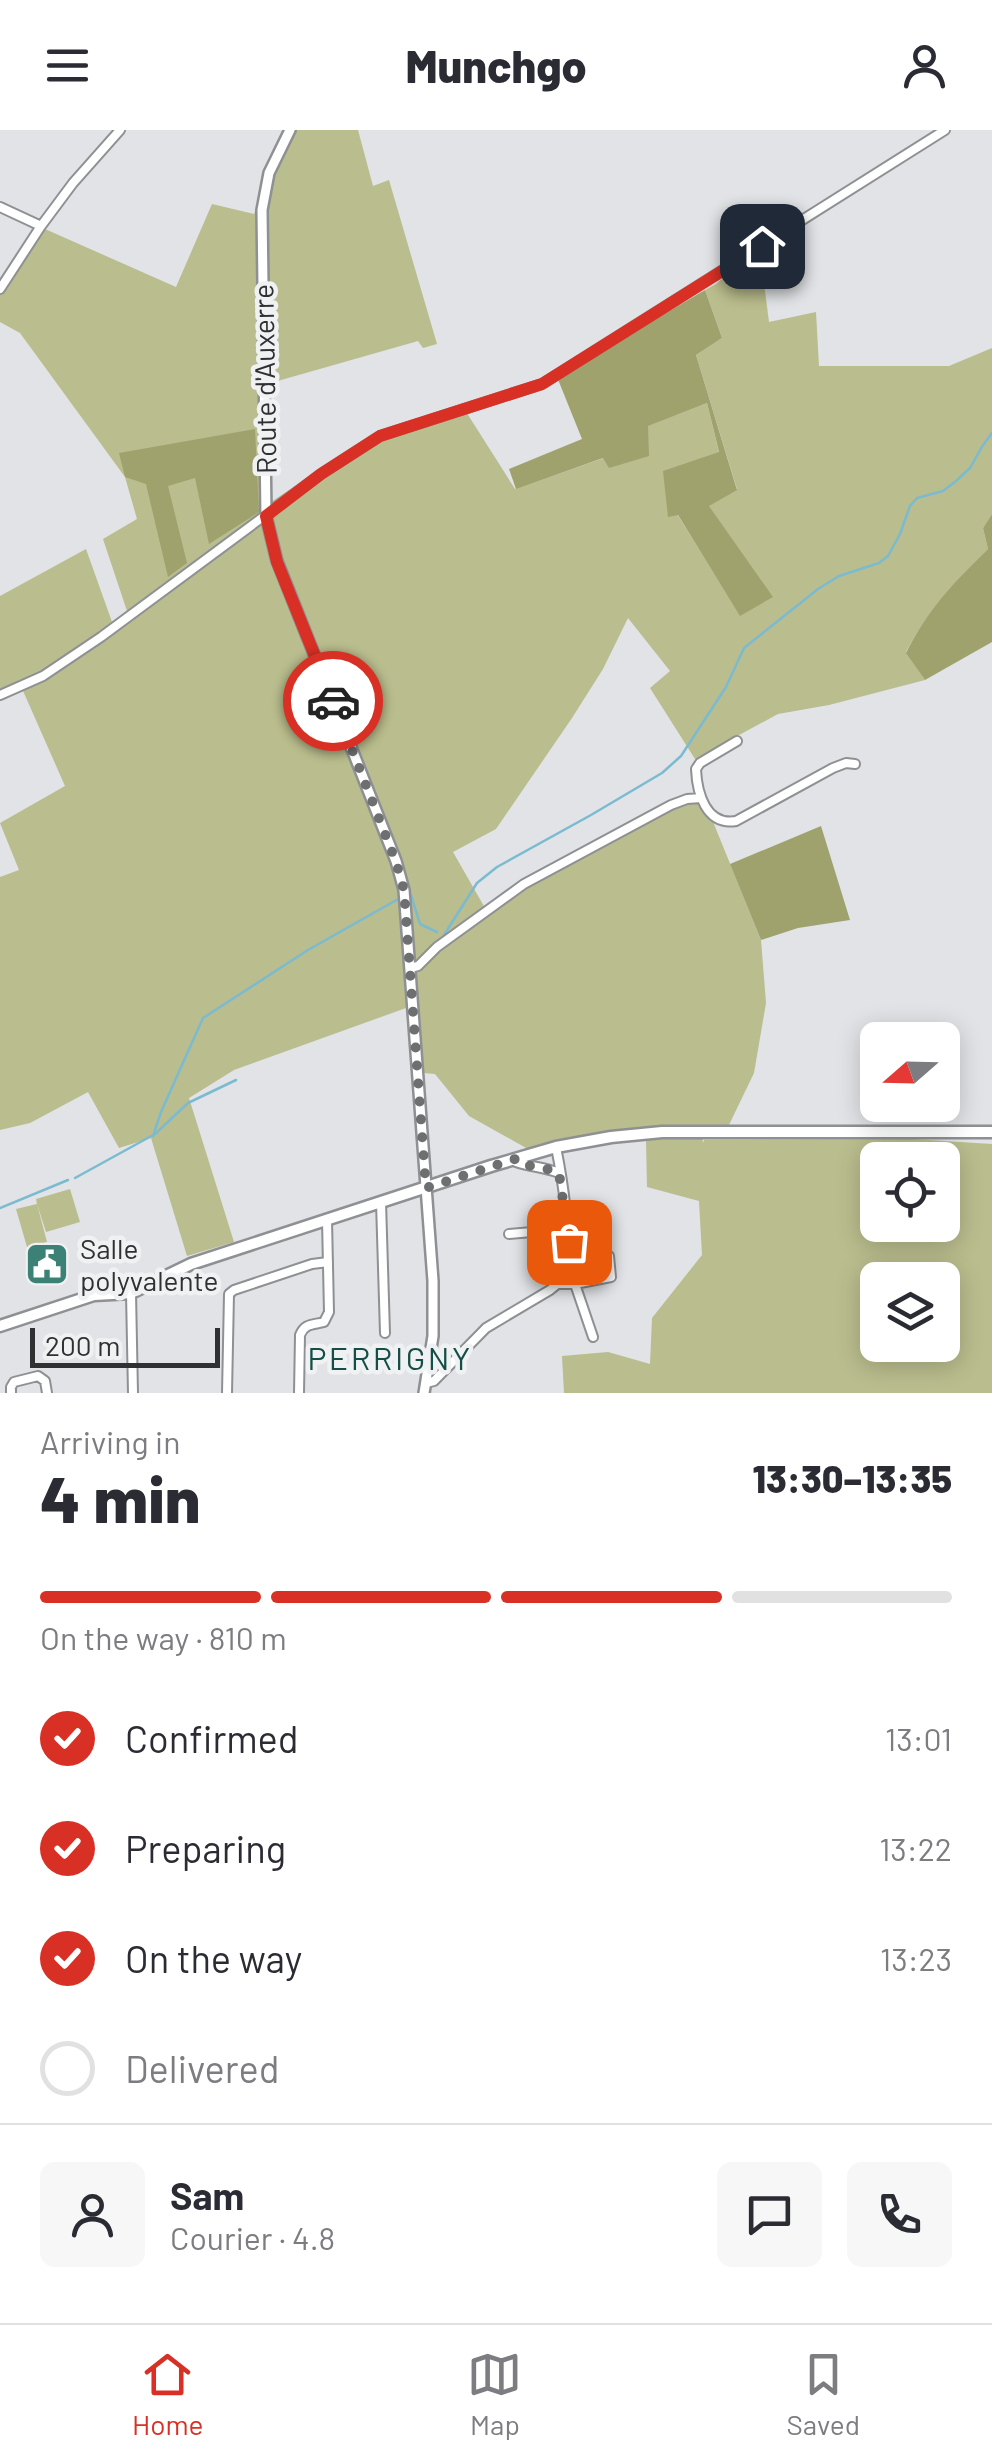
<!DOCTYPE html>
<meta charset="utf-8">
<style>
body{margin:0;font-family:Barlow,sans-serif;background:#f7f7f7;color:#2b2b33;height:100vh;display:flex;flex-direction:column;font-size:38px;white-space:nowrap}
*{box-sizing:border-box;margin:0}
p{font-size:32px;color:#7c7c81}
.icon{flex:none;width:55px;height:55px;fill:none;stroke:currentColor;stroke-width:2;stroke-linecap:round;stroke-linejoin:round}
.map{position:relative;height:1263px;overflow:hidden}
.sheet{display:flex;flex-direction:column;background:#fff;flex:1}
.sheet>*{flex:none}
.needle{width:65px;rotate:250deg}
.fabs{position:absolute;left:860px;top:892px;display:grid;gap:20px}
.fabs a{display:grid;place-items:center;width:100px;height:100px;border-radius:15px;background:#fff;box-shadow:0 5px 25px #0003;font-size:50px}
.scale{position:absolute;left:30px;bottom:25px;width:190px;box-sizing:border-box;padding-left:10px;border:5px solid #303032;border-top:0;font-size:28px;line-height:35px;white-space:nowrap;color:#303032;-webkit-text-stroke:8px #eff1f3;paint-order:stroke}
.pin{position:absolute;display:grid;place-items:center;width:85px;height:85px;color:#fff;margin:-42px;border-radius:20px;box-shadow:0 5px 15px #0006}
.courier{position:absolute;display:grid;place-items:center;width:100px;height:100px;margin:-50px;border:8px solid #d93025;border-radius:50%;background:#fff;color:#222;box-shadow:0 2px 12px #0007}
.summary em{font-style:normal;font-weight:800}
.summary div{display:flex;flex-direction:column-reverse}
.summary{display:flex;align-items:center;justify-content:space-between;height:170px;padding:0 40px}
h1{font-size:65px;font-weight:800;line-height:75px}
.bar{display:grid;grid-template-columns:repeat(4,1fr);gap:15px 10px;align-content:center;height:120px;padding:0 40px}
.bar i{height:12px;border-radius:8px;background:#e1e1e2}
.bar .selected{background:#d93025}
.bar p{grid-column:span 4}
.line{display:flex;align-items:center;gap:25px;padding:0 40px;border-top:2px solid #e1e1e2}
.line div{flex:1}
.round{display:grid;place-items:center;flex:none;width:105px;height:105px;border-radius:15px;background:#f7f7f7}
ol{padding:0 40px;list-style:none}
li{display:flex;align-items:center;gap:30px;height:110px}
li p{margin-inline-start:auto}
li .icon{padding:10px;border-radius:50%;background:#d93025;color:#fff;stroke-width:4}
li:last-child{color:#7c7c81}
li i{width:55px;height:55px;border:5px solid #e1e1e2;border-radius:50%}
header{display:flex;justify-content:space-between;align-items:center;height:130px;padding:0 40px;background:#fff;font-size:45px;font-weight:800}
.tab-bar{display:flex;justify-content:space-around;align-items:center;height:140px;border-top:2px solid #e1e1e2;background:#fff;font-size:28px;color:#7c7c81}
.tab-bar a{display:grid;justify-items:center;gap:5px}
.tab-bar .selected{color:#d93025}
.map>svg:first-child{display:block}
</style>
<header><svg class="icon" aria-label="menu" viewBox="0 0 24 24"><path d="M4 6h16M4 12h16M4 18h16"/></svg>Munchgo<svg class="icon" aria-label="person" viewBox="0 0 24 24"><circle cx="12" cy="8" r="4"/><path d="M4 21q1-7 8-7t8 7"/></svg></header>
<div class="map">
<svg width="992" height="1263" viewBox="0 0 992 1263">
<rect width="100%" height="100%" fill="#e1e3e6"/>
<path fill="#babd8d" fill-rule="evenodd" d="M287,0H358L373,56L389,50L437,214L423,218L418,211L267,254L271,372L358,314L463,277L515,359L604,328L647,296L707,273L719,323L669,386L677,384L740,485L772,467L708,375L737,359L696,225L722,208L705,160L716,154L759,115L769,192L816,182L819,236H949L992,218V384L983,398L988,419C953,453 929,479 906,522L925,550L829,575L778,584L695,629L650,558L670,541L628,488L603,539L572,588L496,699L453,722L485,778L674,673L705,672L761,810L766,873L754,943L728,997H710L706,999L563,1010L528,1019L469,986L435,944L413,942L406,878L234,940L189,968L234,1112L187,1126L151,1008L119,1018L88,962L30,993L0,1000V747L19,740L0,693L65,656L20,554L0,562V466L86,419L112,492L127,481L103,409L137,389L125,347L20,203L0,192V161L45,99L176,157L212,74L254,84Z
M702,1006L703,1013L704,1010L913,1009L992,1014V1263H564L562,1226L608,1222L650,1234L652,1188L702,1125L699,1071L647,1057L646,1009ZM878,1030H942V1095H878ZM878,1150H942V1215H878Z
M70,1059L80,1092L46,1102L37,1074L47,1112L27,1117L16,1079L37,1074L36,1069Z
M602,1114L607,1145L569,1152L573,1117Z"/>
<path fill="#9fa26d" d="M705,160L722,208L696,225L737,360L709,376L773,467L740,486L678,385L668,387L663,341L719,322L707,273L648,296L649,326L609,338L603,328L516,359L509,339L582,309L557,247Z
M255,299L259,382L209,414L195,348L168,356L187,433L168,447L146,354L125,347L119,323Z
M992,384V512L925,550L906,523C928,479 953,453 988,419L983,398Z
M821,696L850,790L798,798L761,810L730,734Z"/>
<g fill="none" stroke-linecap="round" stroke-linejoin="round">
<path stroke="#7bbbd1" stroke-width="2.5" d="M411,765L420,794L437,802
M444,805L477,753L497,737L591,685L662,643L681,626L726,557L744,518L818,459L839,446L879,433L888,426L900,404L910,376L917,368L943,361L956,351L970,338L983,315L992,303
M153,1006L161,982L203,888L308,820L400,768
M75,1048L155,1004L188,973L236,950
M0,1078L68,1050"/>
<g stroke="#8e9093" stroke-width="12">
<path id="minor" d="M0,77L41,96
M0,159L41,96L73,53L120,0
M0,565L43,546L101,507L321,344L380,306L542,254L945,0
M737,611L700,633L696,639C697,663 706,696 736,691L833,638L846,633L855,634
M410,838L418,836L437,817L524,754L671,675L687,669L701,668
M515,1029L516,1032C530,1037 545,1037 559,1043
M381,1072L385,1203
M509,1104L567,1099
M558,1154H575L611,1147L609,1126
M575,1154L593,1207
M131,1163L133,1263
M426,1253L434,1251L486,1198L550,1160C557,1155 563,1149 565,1141C573,1114 562,1047 556,1017
M11,1263V1257L14,1252L38,1246L45,1251L47,1263
M227,1263L229,1164L234,1160L312,1134L328,1132
M299,1263L300,1205C305,1193 313,1195 324,1192L329,1182L327,1090"/>
</g>
<g stroke="#8e9093" stroke-width="14">
<path id="tertiary" d="M290,0L269,43L262,80L266,386L277,431L355,627L396,731L404,760L433,1151V1206L424,1263"/>
</g>
<g stroke="#8e9093" stroke-width="15">
<path id="secondary" d="M0,1196L94,1165L131,1163L191,1134L491,1036L556,1017L611,1007L662,1002H992"/>
</g>
<use href="#minor" stroke="#fff" stroke-width="8"/>
<use href="#tertiary" stroke="#fff" stroke-width="9"/>
<use href="#secondary" stroke="#fff" stroke-width="10"/>
</g>
<g fill="none" stroke-linecap="round" stroke-linejoin="round">
<path stroke="#6e6f71" stroke-width="10" stroke-dasharray="0 18" d="M333,571L396,732L404,760L426,1058L515,1029L516,1032C530,1037 545,1037 559,1043L569,1112"/>
<path stroke="#d93025" stroke-width="12" d="M333,571L277,432L266,386L321,344L380,306L542,254L762,116"/>
</g>
<defs>
<g id="civic-square" transform="scale(2.25)"><rect x="-9" y="-9" width="18" height="18" rx="4" fill="#3c8176" stroke="#eff1f3"/><path d="M-.6-6.5H3V-4.5H.6V-3L4-1V1h2V6H-6V1h2V-1L-.6-3ZM-1.2 2.5V6h2.4V2.5Z" fill="#fff"/></g>
</defs>
<g fill-rule="evenodd">
<use href="#civic-square" x="47" y="1134"/>
</g>
<g text-anchor="middle" dominant-baseline="central" stroke-width="9" stroke-linejoin="round" paint-order="stroke">
<g font-size="28" fill="#303032" stroke="#eff1f3">
<text transform="translate(264 249) rotate(-91)">Route d'Auxerre</text>
</g>
<g font-size="28" fill="#303032" stroke="#eff1f3" text-anchor="start">
<text x="80" y="1118">Salle<tspan x="80" dy="32">polyvalente</tspan></text>
</g>
<g font-size="32" letter-spacing="2.5" fill="#144e46" stroke="#eff1f3">
<text x="390" y="1227">PERRIGNY</text>
</g>
</g>
</svg>
<div class="fabs">
<a><svg class="needle" viewBox="-14 -14 28 28"><path d="M0-13l5 13h-10z" fill="#e53935"/><path d="M0 13l5-13h-10z" fill="#7c7c81"/></svg></a>
<a><svg class="icon" aria-label="locate" viewBox="0 0 24 24"><circle cx="12" cy="12" r="6"/><path d="M12 2v4M12 18v4M2 12h4M18 12h4"/></svg></a>
<a><svg class="icon" aria-label="layers" viewBox="0 0 24 24"><path d="M12 4l9 5-9 5-9-5zM3 14l9 5 9-5"/></svg></a>
</div>
<div class="scale">200 m</div>
<div class="pin" style="left:569px;top:1112px;background:#ea580c"><svg class="icon" aria-label="bag" viewBox="0 0 24 24"><path d="M5 8h14l-1 12H6zM9 8a3 3 0 0 1 6 0"/></svg></div>
<div class="pin" style="left:762px;top:116px;background:#1f2937"><svg class="icon" aria-label="home" viewBox="0 0 24 24"><path d="M3 11l9-7 9 7M6 9v11h12V9"/></svg></div>
<div class="courier" style="left:333px;top:571px"><svg class="icon" aria-label="car" viewBox="0 0 24 24"><path d="M5 17H2v-5l4-1 3-4h7l3 4 3 1v5h-3M9 17h6M6 11h13"/><circle cx="7" cy="17" r="2"/><circle cx="17" cy="17" r="2"/></svg></div>
</div>
<section class="sheet">
<div class="summary"><div><h1>4 min</h1><p>Arriving in</p></div><em>13:30–13:35</em></div>
<div class="bar"><i class="selected"></i><i class="selected"></i><i class="selected"></i><i></i><p>On the way · 810 m</p></div>
<ol>
<li><svg class="icon" aria-label="check" viewBox="0 0 24 24"><path d="M5 12l5 5 9-10"/></svg>Confirmed<p>13:01</p></li>
<li><svg class="icon" aria-label="check" viewBox="0 0 24 24"><path d="M5 12l5 5 9-10"/></svg>Preparing<p>13:22</p></li>
<li><svg class="icon" aria-label="check" viewBox="0 0 24 24"><path d="M5 12l5 5 9-10"/></svg>On the way<p>13:23</p></li>
<li><i></i>Delivered</li>
</ol>
<div class="line" style="height:180px"><a class="round"><svg class="icon" aria-label="person" viewBox="0 0 24 24"><circle cx="12" cy="8" r="4"/><path d="M4 21q1-7 8-7t8 7"/></svg></a><div><b>Sam</b><p>Courier · 4.8</p></div><a class="round"><svg class="icon" aria-label="chat" viewBox="0 0 24 24"><path d="M4 5h16v11H9l-5 4z"/></svg></a><a class="round"><svg class="icon" aria-label="phone" viewBox="0 0 24 24"><path d="M5 4h4l2 5-3 2q2 4 5 5l2-3 5 2v4C11 20 4 13 5 4z"/></svg></a></div>
</section>
<nav class="tab-bar">
<a class="selected"><svg class="icon" aria-label="home" viewBox="0 0 24 24"><path d="M3 11l9-7 9 7M6 9v11h12V9"/></svg>Home</a>
<a><svg class="icon" aria-label="map" viewBox="0 0 24 24"><path d="M3 6l6-2 6 2 6-2v14l-6 2-6-2-6 2zM9 4v14M15 6v14"/></svg>Map</a>
<a><svg class="icon" aria-label="saved" viewBox="0 0 24 24"><path d="M7 4h10v16l-5-4-5 4z"/></svg>Saved</a>
</nav>
